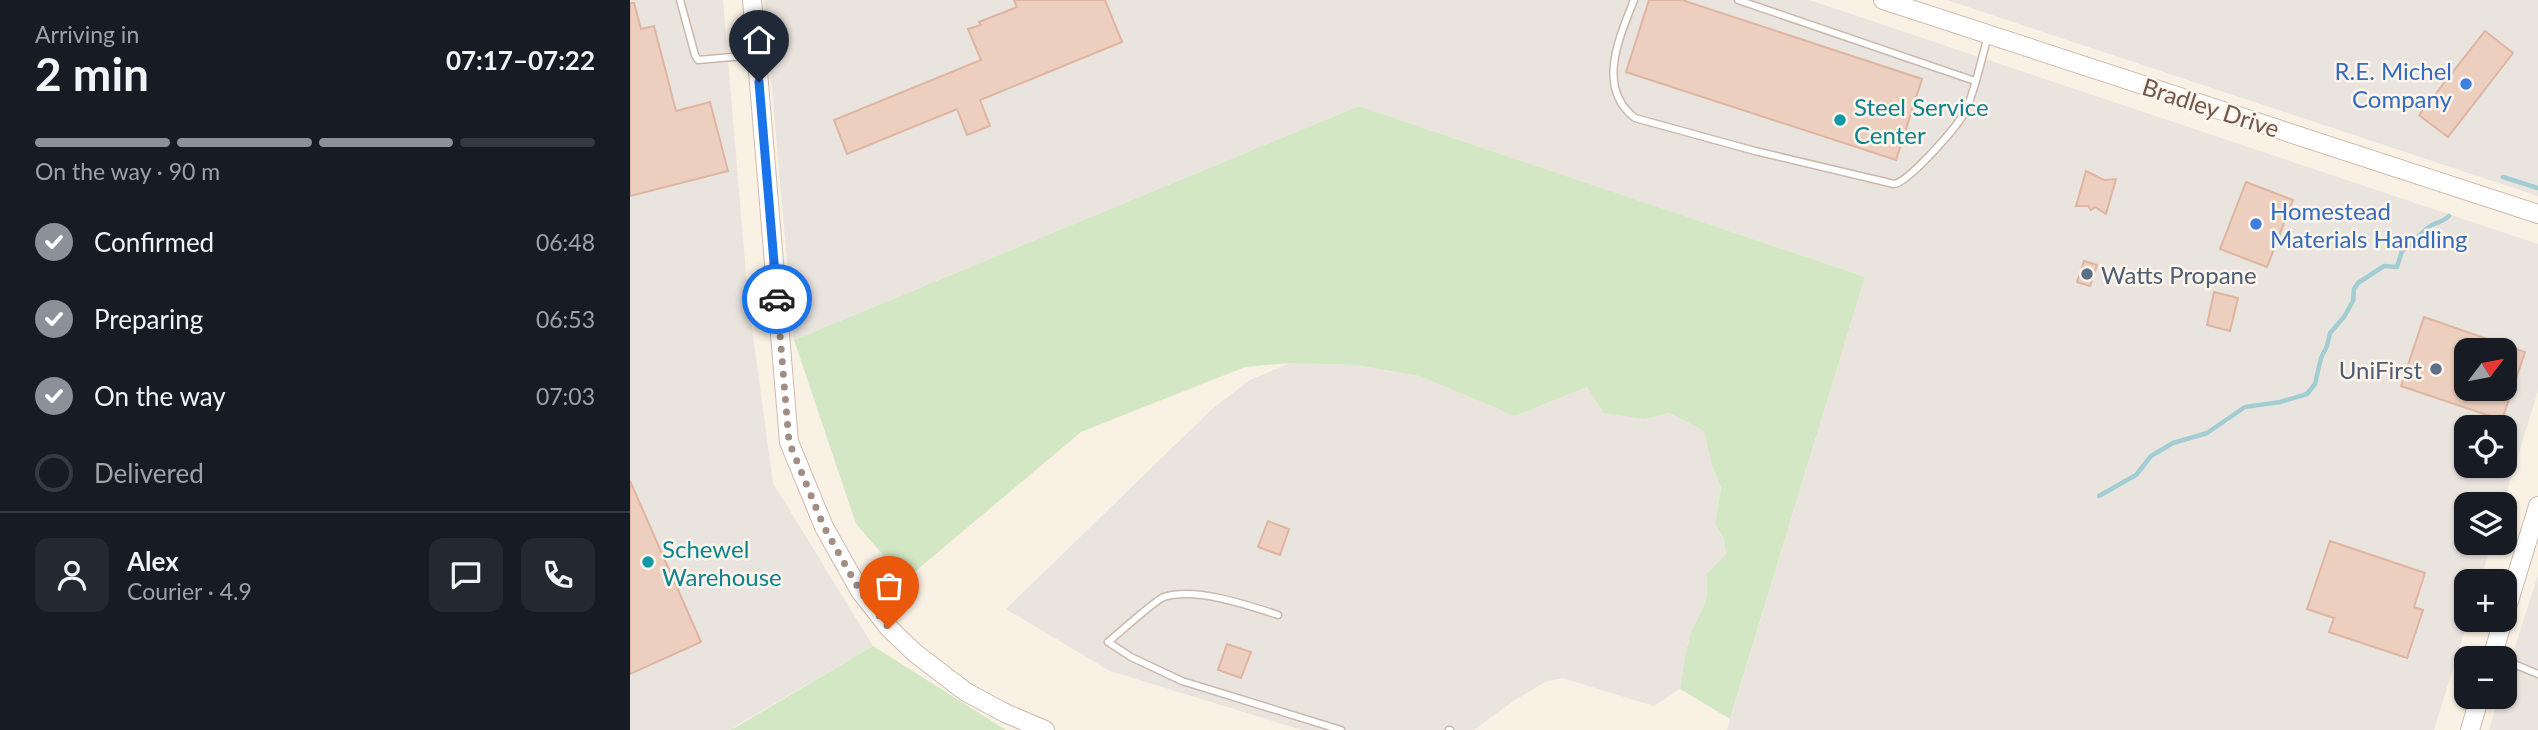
<!DOCTYPE html>
<meta charset="utf-8">
<style>
body{margin:0;font-family:Lato,sans-serif;background:#242831;color:#f1f3f6;height:100vh;display:flex;flex-direction:column;font-size:26px;white-space:nowrap}
*{box-sizing:border-box;margin:0}
p{font-size:23px;color:#9ea1a6}
.icon{flex:none;width:38px;height:38px;fill:none;stroke:currentColor;stroke-width:2;stroke-linecap:round;stroke-linejoin:round}
.map{position:relative;flex:1;overflow:hidden}
.panel{display:flex;flex-direction:column;background:#171b24;width:630px}
.panel>*{flex:none}
.needle{width:46px;rotate:58deg}
.tools{position:absolute;left:1824px;top:338px;display:grid;gap:14px}
.tools a{display:grid;place-items:center;width:63px;height:63px;border-radius:14px;background:#171b24;box-shadow:0 2px 5px #0004;font-size:35px}
.pin{position:absolute;display:grid;place-items:center;width:60px;height:60px;color:#fff;margin:-72px -30px;border-radius:50% 50% 50% 0;rotate:-45deg;box-shadow:0 0 7px #0007}
.pin .icon{rotate:45deg}
.courier{position:absolute;display:grid;place-items:center;width:70px;height:70px;margin:-35px;border:5px solid #1a73e8;border-radius:50%;background:#fff;color:#222;box-shadow:0 2px 9px #0007}
.overview em{font-style:normal;font-weight:700}
.overview div{display:flex;flex-direction:column-reverse}
.overview{display:flex;align-items:center;justify-content:space-between;height:119px;padding:0 35px}
h1{font-size:46px;font-weight:700;line-height:52px}
.bar{display:grid;grid-template-columns:repeat(4,1fr);gap:10px 7px;align-content:center;height:84px;padding:0 35px}
.bar i{height:9px;border-radius:5px;background:#363941}
.bar .active{background:#8c9099}
.bar p{grid-column:span 4}
.line{display:flex;align-items:center;gap:18px;padding:0 35px;border-top:2px solid #363941}
.line div{flex:1}
.round{display:grid;place-items:center;flex:none;width:74px;height:74px;border-radius:14px;background:#242831}
ol{padding:0 35px;list-style:none}
li{display:flex;align-items:center;gap:21px;height:77px}
li p{margin-inline-start:auto}
li .icon{padding:7px;border-radius:50%;background:#8c9099;color:#fff;stroke-width:4}
li:last-child{color:#9ea1a6}
li i{width:38px;height:38px;border:4px solid #363941;border-radius:50%}
main{display:flex;flex:1;min-height:0}
.map>svg:first-child{display:block}
</style>
<main>
<section class="panel">
<div class="overview"><div><h1>2 min</h1><p>Arriving in</p></div><em>07:17–07:22</em></div>
<div class="bar"><i class="active"></i><i class="active"></i><i class="active"></i><i></i><p>On the way · 90 m</p></div>
<ol>
<li><svg class="icon" aria-label="check" viewBox="0 0 24 24"><path d="M5 12l5 5 9-10"/></svg>Confirmed<p>06:48</p></li>
<li><svg class="icon" aria-label="check" viewBox="0 0 24 24"><path d="M5 12l5 5 9-10"/></svg>Preparing<p>06:53</p></li>
<li><svg class="icon" aria-label="check" viewBox="0 0 24 24"><path d="M5 12l5 5 9-10"/></svg>On the way<p>07:03</p></li>
<li><i></i>Delivered</li>
</ol>
<div class="line" style="height:126px"><a class="round"><svg class="icon" aria-label="person" viewBox="0 0 24 24"><circle cx="12" cy="8" r="4"/><path d="M4 21q1-7 8-7t8 7"/></svg></a><div><b>Alex</b><p>Courier · 4.9</p></div><a class="round"><svg class="icon" aria-label="chat" viewBox="0 0 24 24"><path d="M4 5h16v11H9l-5 4z"/></svg></a><a class="round"><svg class="icon" aria-label="phone" viewBox="0 0 24 24"><path d="M5 4h4l2 5-3 2q2 4 5 5l2-3 5 2v4C11 20 4 13 5 4z"/></svg></a></div>
</section>
<div class="map">
<svg width="1908" height="730" viewBox="0 0 1908 730">
<rect width="100%" height="100%" fill="#faf1e5"/>
<path fill="#eae4df" fill-rule="evenodd" d="M0,0H93L118,298L143,483L243,646L99,730H0Z
M134,0H1179L1908,244V391L1873,504H1836V542L1862,543L1850,581H1836V620H1838L1804,730H1097L1235,277L729,106L164,340ZM1836,350H1874V388H1836ZM1836,427H1874V466H1836Z
M1317,0H1908V196L1413,32Z
M660,363L725,365L789,376L885,416L957,387L1015,419L1039,413L1074,431L1082,465L1091,488L1085,524L1094,539L1096,554L1076,574L1079,588L1072,613L1058,642L1050,689L1024,706L932,678L915,682L882,702L844,730H672L480,671L376,609L582,409L620,380Z
M1908,575V730H1859L1869,697L1874,696V681Z"/>
<path fill="#d4e7c5" d="M729,106L1235,277L1100,719L1050,689C1053,674 1054,658 1058,644C1064,617 1083,605 1076,574L1096,554L1094,539L1085,524L1091,488L1082,465L1074,431L1039,413L1015,419L974,413L957,387L885,416L789,376L725,365L660,363L615,367L451,432L275,580L226,524L164,340Z
M243,646L376,730H99L108,726Z"/>
<g fill="none" stroke-linecap="round" stroke-linejoin="round">
<path stroke="#a2ced3" stroke-width="4.5" d="M1873,177L1908,188
M1469,496L1506,475L1521,456L1543,443L1577,433L1615,407L1650,402L1677,394L1685,384L1691,358L1697,346L1700,333L1714,317L1723,301L1724,289L1728,283L1754,266L1767,267L1772,251C1784,244 1793,228 1804,224C1811,221 1813,222 1819,216"/>
</g>
<path fill="#edcfbf" stroke="#dfb5a1" stroke-width="2" fill-rule="evenodd" d="M384,0H475L492,42L350,100L360,126L337,135L327,109L217,154L204,120L351,60L338,29L351,25L349,22L387,7Z
M1019,0H1052L1292,79L1266,160L996,72Z
M0,3H4L11,29L24,26L46,111L80,102L98,171L0,196Z
M1855,31L1883,53L1818,137L1789,115Z
M1456,171L1474,180L1486,179L1476,214L1465,207L1461,210L1458,206H1446Z
M1616,182L1663,200L1637,267L1590,249Z
M1454,261L1467,265L1460,286L1447,282Z
M1584,292L1608,298L1600,331L1577,325Z
M1794,317L1895,352L1872,420L1771,386ZM1836,350H1874V388H1836Z
M0,481L71,642L0,674Z
M638,521L659,529L650,555L628,547Z
M1700,541L1795,573L1784,607L1793,610L1777,658L1699,632L1704,618L1677,609Z
M597,644L621,652L611,678L588,670Z"/>
<g fill="none" stroke-linecap="round" stroke-linejoin="round">
<g stroke="#cbb8ac" stroke-width="9">
<path id="lane" d="M50,0L65,55L68,60L125,55
M1004,0C989,38 966,88 1005,118L1125,151L1264,184C1278,183 1330,124 1336,110C1346,87 1351,60 1358,36
M1108,0L1345,81
M648,615C618,605 565,587 534,597C525,600 488,634 478,642L501,657L552,681L711,730
M1874,660L1908,674
M819,730H820"/>
</g>
<g stroke="#cfbaad" stroke-width="20">
<path id="secondary" d="M122,0L159,442L194,527L230,591L259,628L285,653L336,692L375,713L415,730
M1253,0L1908,214
M1874,617L1908,506
M1862,658L1873,620
M1840,730L1850,696"/>
</g>
<use href="#lane" stroke="#fff" stroke-width="6"/>
<use href="#secondary" stroke="#fff" stroke-width="18"/>
</g>
<g fill="none" stroke-linecap="round" stroke-linejoin="round">
<path stroke="#a18d82" stroke-width="7" stroke-dasharray="0 12.6" d="M147,299L159,442L194,527L230,591L259,628"/>
<path stroke="#1a73e8" stroke-width="9" d="M129,82L147,299"/>
</g>
<g fill="#3f7fe0" stroke="#fdf5eb" stroke-width="2.5">
<circle cx="1836" cy="84" r="7"/>
<circle cx="1626" cy="224" r="7"/>
</g>
<g fill="#0f9aa8" stroke="#fdf5eb" stroke-width="2.5">
<circle cx="1210" cy="120" r="7"/>
<circle cx="18" cy="562" r="7"/>
</g>
<g fill="#5c6f8a" stroke="#fdf5eb" stroke-width="2.5">
<circle cx="1457" cy="274" r="7"/>
<circle cx="1806" cy="369" r="7"/>
</g>
<g text-anchor="middle" dominant-baseline="central" stroke-width="5" stroke-linejoin="round" paint-order="stroke">
<g font-size="24" fill="#366cbe" stroke="#fdf5eb" text-anchor="end">
<text x="1822" y="70">R.E. Michel<tspan x="1822" dy="28">Company</tspan></text>
<text x="1640" y="210" text-anchor="start">Homestead<tspan x="1640" dy="28">Materials Handling</tspan></text>
</g>
<g font-size="24" fill="#0d838f" stroke="#fdf5eb" text-anchor="start">
<text x="1224" y="106">Steel Service<tspan x="1224" dy="28">Center</tspan></text>
<text x="32" y="548">Schewel<tspan x="32" dy="28">Warehouse</tspan></text>
</g>
<g font-size="24" fill="#71574c" stroke="#fdf5eb">
<text transform="translate(1581 107) rotate(18)">Bradley Drive</text>
</g>
<g font-size="24" fill="#4e5e75" stroke="#fdf5eb" text-anchor="start">
<text x="1471" y="274">Watts Propane</text>
<text x="1792" y="369" text-anchor="end">UniFirst</text>
</g>
</g>
</svg>
<div class="tools">
<a><svg class="needle" viewBox="-14 -14 28 28"><path d="M0-13l5 13h-10z" fill="#e53935"/><path d="M0 13l5-13h-10z" fill="#9ea1a6"/></svg></a>
<a><svg class="icon" aria-label="locate" viewBox="0 0 24 24"><circle cx="12" cy="12" r="6"/><path d="M12 2v4M12 18v4M2 12h4M18 12h4"/></svg></a>
<a><svg class="icon" aria-label="layers" viewBox="0 0 24 24"><path d="M12 4l9 5-9 5-9-5zM3 14l9 5 9-5"/></svg></a>
<a>+</a>
<a>−</a>
</div>
<div class="pin" style="left:259px;top:628px;background:#ea580c"><svg class="icon" aria-label="bag" viewBox="0 0 24 24"><path d="M5 8h14l-1 12H6zM9 8a3 3 0 0 1 6 0"/></svg></div>
<div class="pin" style="left:129px;top:82px;background:#1f2937"><svg class="icon" aria-label="home" viewBox="0 0 24 24"><path d="M3 11l9-7 9 7M6 9v11h12V9"/></svg></div>
<div class="courier" style="left:147px;top:299px"><svg class="icon" aria-label="car" viewBox="0 0 24 24"><path d="M5 17H2v-5l4-1 3-4h7l3 4 3 1v5h-3M9 17h6M6 11h13"/><circle cx="7" cy="17" r="2"/><circle cx="17" cy="17" r="2"/></svg></div>
</div>
</main>
